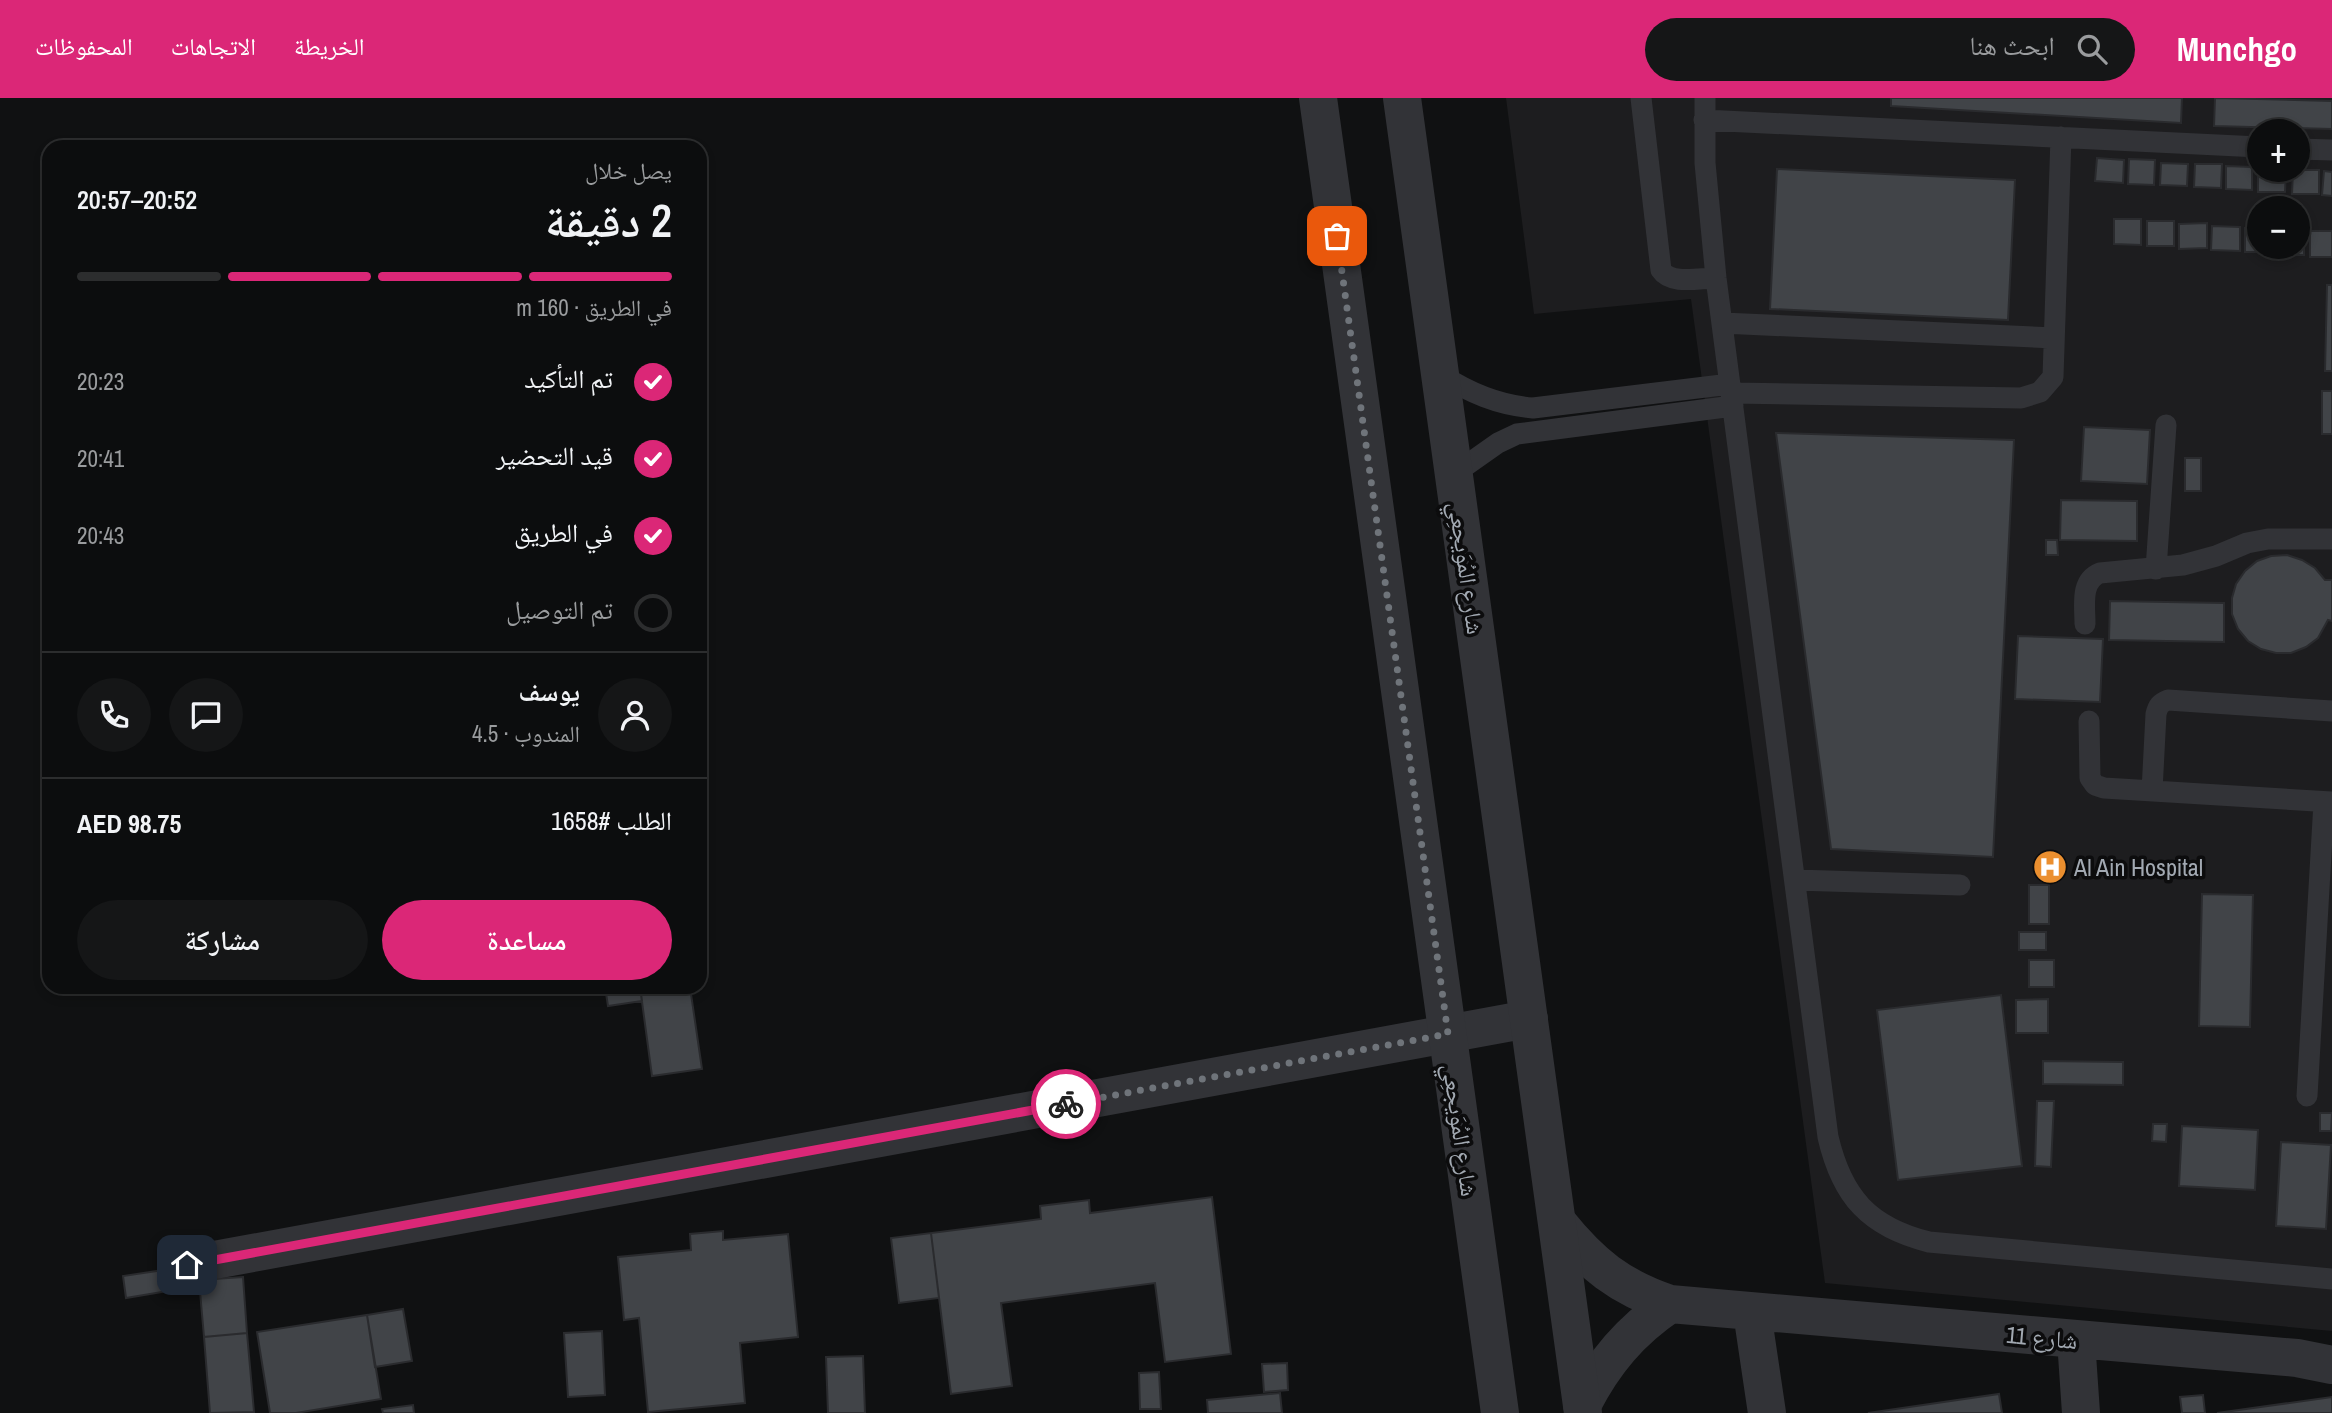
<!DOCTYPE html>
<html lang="ar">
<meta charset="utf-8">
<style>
body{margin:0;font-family:"Archivo Narrow","Noto Naskh Arabic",sans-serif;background:#151617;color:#f1f3f6;direction:rtl;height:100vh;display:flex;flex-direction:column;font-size:26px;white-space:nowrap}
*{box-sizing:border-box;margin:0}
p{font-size:23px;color:#9a9c9e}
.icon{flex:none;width:38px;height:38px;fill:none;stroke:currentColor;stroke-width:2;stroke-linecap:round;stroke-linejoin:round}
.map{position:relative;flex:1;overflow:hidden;direction:ltr}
.drawer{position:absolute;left:42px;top:42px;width:665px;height:854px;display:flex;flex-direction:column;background:#0c0d0e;border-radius:21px;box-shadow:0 4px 10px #0003,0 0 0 2px #2c2d2e;direction:rtl}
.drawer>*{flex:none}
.fabs{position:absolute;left:2247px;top:21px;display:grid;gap:14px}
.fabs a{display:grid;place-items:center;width:63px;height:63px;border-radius:50%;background:#0c0d0e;box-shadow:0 4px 10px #0003,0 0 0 2px #2c2d2e;font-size:35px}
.pin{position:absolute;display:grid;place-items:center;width:60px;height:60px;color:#fff;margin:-30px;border-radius:14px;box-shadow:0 4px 10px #0006}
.courier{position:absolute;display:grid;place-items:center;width:70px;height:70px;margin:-35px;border:5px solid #db2777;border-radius:50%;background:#fff;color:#222;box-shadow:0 2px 9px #0007}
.overview em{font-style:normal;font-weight:600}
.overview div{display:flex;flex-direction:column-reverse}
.overview{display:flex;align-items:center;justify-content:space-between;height:119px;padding:0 35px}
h1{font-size:46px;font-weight:600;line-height:52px}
.bar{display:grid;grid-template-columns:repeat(4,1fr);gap:10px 7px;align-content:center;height:84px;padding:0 35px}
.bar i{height:9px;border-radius:5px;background:#2c2d2e}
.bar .active{background:#db2777}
.bar p{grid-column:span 4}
.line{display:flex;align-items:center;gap:18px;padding:0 35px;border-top:2px solid #2c2d2e}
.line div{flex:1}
.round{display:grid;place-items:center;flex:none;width:74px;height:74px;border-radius:37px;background:#151617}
ol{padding:0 35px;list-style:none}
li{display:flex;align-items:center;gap:21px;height:77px}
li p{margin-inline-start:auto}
li .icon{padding:7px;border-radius:50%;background:#db2777;color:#fff;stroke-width:4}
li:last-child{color:#9a9c9e}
li i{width:38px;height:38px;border:4px solid #2c2d2e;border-radius:50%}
.cta{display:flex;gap:14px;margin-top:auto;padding:14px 35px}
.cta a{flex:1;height:80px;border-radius:42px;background:#db2777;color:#fff;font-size:28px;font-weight:600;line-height:80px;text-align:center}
.cta a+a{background:#151617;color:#f1f3f6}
header{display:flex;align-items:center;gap:42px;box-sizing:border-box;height:98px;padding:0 35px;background:#db2777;color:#fff}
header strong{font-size:33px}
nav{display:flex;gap:38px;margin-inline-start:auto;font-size:24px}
.search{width:490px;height:63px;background:#151617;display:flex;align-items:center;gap:18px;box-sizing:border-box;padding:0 24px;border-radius:38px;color:#9a9c9e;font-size:26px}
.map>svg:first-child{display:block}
</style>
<header>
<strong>Munchgo</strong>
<div class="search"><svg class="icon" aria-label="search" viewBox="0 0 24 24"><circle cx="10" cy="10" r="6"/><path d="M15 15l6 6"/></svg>ابحث هنا</div>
<nav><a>الخريطة</a><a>الاتجاهات</a><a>المحفوظات</a></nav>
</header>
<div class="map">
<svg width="2332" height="1315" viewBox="0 0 2332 1315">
<rect width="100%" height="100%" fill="#101112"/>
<path fill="#1d1d1f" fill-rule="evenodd" d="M1506,0H2332V1233L1825,1185L1691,201L1534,216ZM2259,33H2298V72H2259ZM2259,110H2298V149H2259Z"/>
<path fill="#414448" stroke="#2a2b2e" stroke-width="2" d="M1891,0H2182L2181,25L1891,8Z
M2215,0L2332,3V31L2214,28Z
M2097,60L2124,62L2123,85L2095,83Z
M2129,61L2155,62L2154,87L2128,86Z
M2161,65L2188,66L2187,88L2160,87Z
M2195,66H2222L2221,90L2194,89Z
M2226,68L2252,69V92L2226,91Z
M2258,70L2286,72L2285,94H2258Z
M1777,71L2015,82L2008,222L1770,211Z
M2293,72H2319V96H2292Z
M2324,73L2332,74V98L2322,97Z
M2114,121H2141V147L2114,146Z
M2147,123H2174V148H2147Z
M2207,125V150L2179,151V126Z
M2212,128L2240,129V153L2211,152Z
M2245,130H2259V149H2271V154H2245Z
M2298,132H2304V157H2278V149H2298Z
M2310,133H2332V159H2310Z
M2327,187H2332V273H2325Z
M2322,293H2332V336H2322Z
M2084,329L2150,332L2147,386L2081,383Z
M1776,335L2014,342L1993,759L1831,751Z
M2185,360H2201V393H2185Z
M2061,402L2137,403V443L2060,442Z
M2046,442H2057L2058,457H2046Z
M2287,457L2302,462L2315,470L2325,482H2332V523L2328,522L2318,540L2306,549L2291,555H2276L2261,551L2248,543L2238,531L2232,516V500L2236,486L2245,473L2257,463L2271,458Z
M2110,503L2224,505V544L2109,542Z
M2018,538L2103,541L2100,604L2015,601Z
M2029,787H2049V826H2029Z
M2202,796L2253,797L2250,929L2199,928Z
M2019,834H2046V852H2019Z
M2029,862H2054V889H2029Z
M605,889H640L642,903L608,908Z
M640,889H690L702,971L652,978Z
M2001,897L2022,1068L1898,1082L1877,912Z
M2048,901V935H2016V902Z
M2043,963L2123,964V987L2043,986Z
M2037,1003H2054L2051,1069L2035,1068Z
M2320,1015H2332L2331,1033H2320Z
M2153,1026H2167L2166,1044L2152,1043Z
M2182,1028L2258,1032L2255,1092L2179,1088Z
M2281,1044L2331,1047L2326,1131L2276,1128Z
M1212,1099L1231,1256L1165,1264L1155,1185L1001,1205L1012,1288L951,1296L931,1135L1041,1121L1040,1108L1089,1102L1090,1115Z
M723,1133V1142L788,1136L798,1239L740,1245L745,1305L648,1314L639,1220L624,1222L618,1159L691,1152L690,1136Z
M931,1135L939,1200L899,1205L891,1140Z
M177,1170L180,1191L126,1200L123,1178Z
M243,1179L247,1235L204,1239L199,1182Z
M403,1211L412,1263L375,1269L367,1217Z
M367,1217L381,1301L296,1315H270L257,1234Z
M602,1233L605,1297L568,1299L564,1235Z
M247,1235L254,1314L210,1315L204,1239Z
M863,1258L865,1315H828L826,1259Z
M1287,1265L1288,1292L1264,1294L1262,1266Z
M1159,1274L1161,1311H1140L1139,1275Z
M1280,1295L1282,1315H1208L1207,1302Z
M1999,1296L2002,1315H1868Z
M2203,1297L2205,1315H2182L2180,1299Z
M2332,1299V1315H2217Z
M413,1307L414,1315H383L382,1311Z"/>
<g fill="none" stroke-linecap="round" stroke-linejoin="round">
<path stroke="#323337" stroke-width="21" d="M1641,0L1661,172C1671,187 1699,180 1716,180
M1705,0V65L1716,180L1828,1039C1842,1099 1869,1129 1929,1144L2332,1181
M1704,22L2259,49
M2298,51L2332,52
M1722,225L2054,240
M1440,276C1470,295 1498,307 1533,310L1730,286
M1731,295L2021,300L2040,294L2053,279L2061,39
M1454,376L1498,345L1517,336L1733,308
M2156,471L2166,327
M2085,526C2085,507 2080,483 2100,475L2183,467L2216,458L2247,445L2268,441H2332
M2089,623L2090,680L2095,687L2104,690L2332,704
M2152,693L2156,616C2158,608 2160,605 2168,602L2332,613
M1795,782L1960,787
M2307,998L2324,704"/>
<path stroke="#323337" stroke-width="38" d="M1558,1125C1591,1166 1619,1189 1670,1206L2297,1260L2332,1267
M187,1167L1529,921
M1752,1214L1767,1315
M2076,1242L2081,1315
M1582,1307C1604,1264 1630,1233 1670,1206"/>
<path stroke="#323337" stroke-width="38" d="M1318,0L1500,1315
M1402,0L1583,1315"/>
</g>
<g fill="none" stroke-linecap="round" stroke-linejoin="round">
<path stroke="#6f747a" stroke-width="7" stroke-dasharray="0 12.6" d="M1066,1006L1448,936L1337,138"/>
<path stroke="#db2777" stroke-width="9" d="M187,1167L1066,1006"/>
</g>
<defs>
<g id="hospital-disc" transform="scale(1.75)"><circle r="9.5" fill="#eb8f2f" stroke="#0c0c0d"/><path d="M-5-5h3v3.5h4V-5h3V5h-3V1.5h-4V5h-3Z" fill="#fff"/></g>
</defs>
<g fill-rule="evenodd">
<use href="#hospital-disc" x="2050" y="769"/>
</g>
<g text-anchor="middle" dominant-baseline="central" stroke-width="7" stroke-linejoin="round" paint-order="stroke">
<g font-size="24" fill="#a2a9b2" stroke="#0c0c0d">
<text transform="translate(1467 470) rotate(82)">شارع المُوَيجعِي</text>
<text transform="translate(1461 1032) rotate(82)">شارع المُوَيجعِي</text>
<text transform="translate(2042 1239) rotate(5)">شارع 11</text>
</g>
<g font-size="24" fill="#a2a9b2" stroke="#0c0c0d" text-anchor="start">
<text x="2074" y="769">Al Ain Hospital</text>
</g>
</g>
</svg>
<div class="fabs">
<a>+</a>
<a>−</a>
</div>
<div class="pin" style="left:1337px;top:138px;background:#ea580c"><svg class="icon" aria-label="bag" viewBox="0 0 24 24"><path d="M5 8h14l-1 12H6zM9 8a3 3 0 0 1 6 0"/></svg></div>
<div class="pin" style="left:187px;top:1167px;background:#1f2937"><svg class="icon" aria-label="home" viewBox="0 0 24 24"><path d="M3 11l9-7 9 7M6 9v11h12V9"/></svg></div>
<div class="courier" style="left:1066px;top:1006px"><svg class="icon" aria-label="bike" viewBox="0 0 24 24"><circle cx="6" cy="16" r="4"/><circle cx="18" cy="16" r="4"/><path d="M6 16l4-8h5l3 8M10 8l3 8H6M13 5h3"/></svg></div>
<section class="drawer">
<div class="overview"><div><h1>2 دقيقة</h1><p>يصل خلال</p></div><em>20:52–20:57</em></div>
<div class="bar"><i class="active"></i><i class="active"></i><i class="active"></i><i></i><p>في الطريق · 160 m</p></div>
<ol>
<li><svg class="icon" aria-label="check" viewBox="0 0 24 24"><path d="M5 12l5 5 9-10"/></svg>تم التأكيد<p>20:23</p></li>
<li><svg class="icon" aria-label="check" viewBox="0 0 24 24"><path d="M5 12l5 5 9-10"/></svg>قيد التحضير<p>20:41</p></li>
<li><svg class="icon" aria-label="check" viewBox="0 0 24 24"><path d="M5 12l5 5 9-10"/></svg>في الطريق<p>20:43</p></li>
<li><i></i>تم التوصيل</li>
</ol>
<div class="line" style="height:126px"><a class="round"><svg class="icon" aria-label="person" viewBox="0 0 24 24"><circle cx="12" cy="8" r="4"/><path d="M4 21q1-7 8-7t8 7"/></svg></a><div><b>يوسف</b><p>المندوب · 4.5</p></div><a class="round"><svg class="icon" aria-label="chat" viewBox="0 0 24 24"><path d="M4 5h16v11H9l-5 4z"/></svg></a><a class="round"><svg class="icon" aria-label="phone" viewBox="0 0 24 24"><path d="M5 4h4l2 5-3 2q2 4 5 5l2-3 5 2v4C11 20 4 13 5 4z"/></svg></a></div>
<div class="line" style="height:91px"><div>الطلب #1658</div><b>AED 98.75</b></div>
<div class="cta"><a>مساعدة</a><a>مشاركة</a></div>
</section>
</div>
